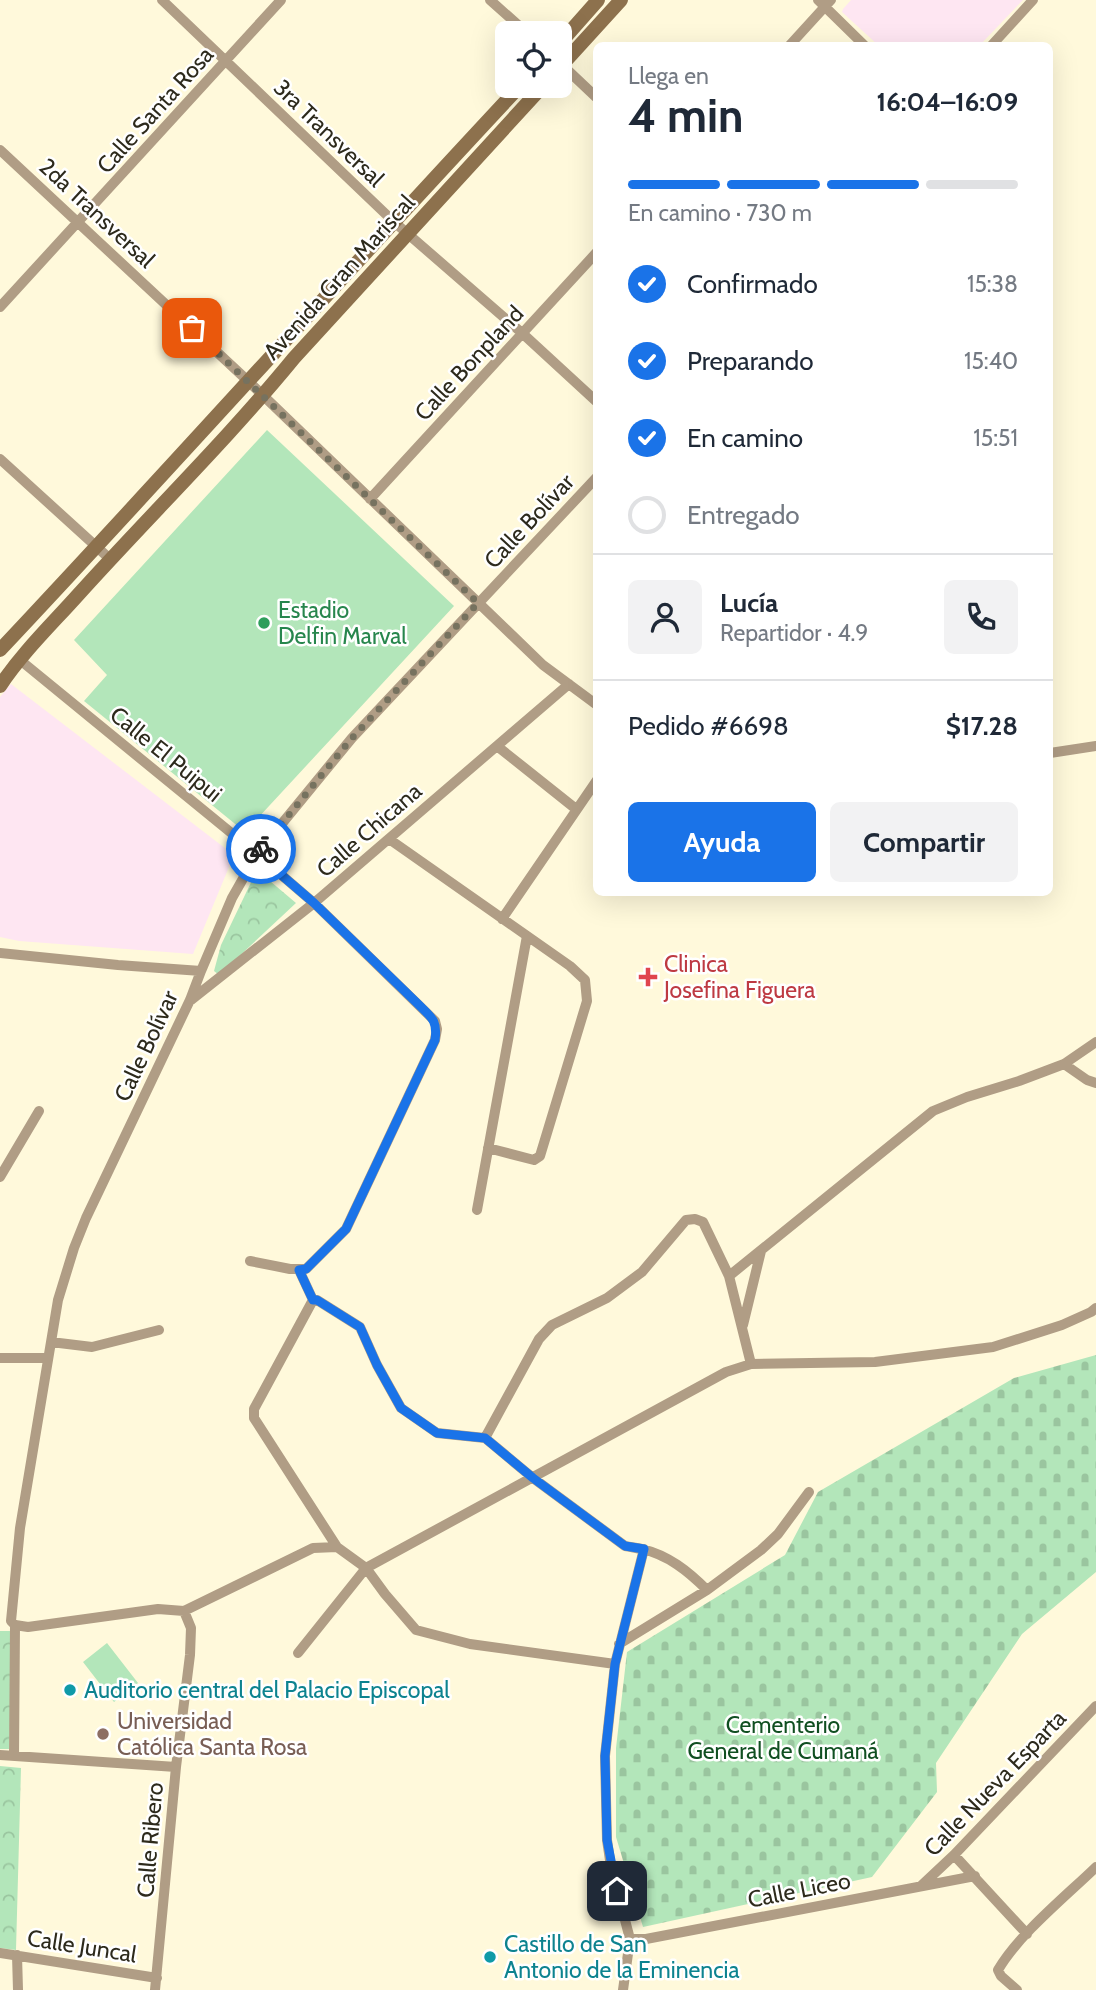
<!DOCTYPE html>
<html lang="es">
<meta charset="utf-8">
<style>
body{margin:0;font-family:Cabin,sans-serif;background:#f2f2f3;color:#1f2937;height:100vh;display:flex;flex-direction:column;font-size:26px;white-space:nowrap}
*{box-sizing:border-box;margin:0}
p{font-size:23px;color:#747a83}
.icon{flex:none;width:38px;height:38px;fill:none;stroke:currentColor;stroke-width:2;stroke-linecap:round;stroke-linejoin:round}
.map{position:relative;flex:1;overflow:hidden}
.sheet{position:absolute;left:593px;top:42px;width:460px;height:854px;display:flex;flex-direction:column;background:#fff;border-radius:10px;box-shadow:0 7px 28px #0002}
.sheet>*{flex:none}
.fabs{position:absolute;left:495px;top:21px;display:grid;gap:14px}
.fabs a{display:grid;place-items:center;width:77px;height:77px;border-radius:10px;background:#fff;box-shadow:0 7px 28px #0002;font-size:35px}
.pin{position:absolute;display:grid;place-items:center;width:60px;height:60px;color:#fff;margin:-30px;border-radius:14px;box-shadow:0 4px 10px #0006}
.courier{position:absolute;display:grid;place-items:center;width:70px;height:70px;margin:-35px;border:5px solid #1a73e8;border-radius:50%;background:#fff;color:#222;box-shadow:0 2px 9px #0007}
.overview em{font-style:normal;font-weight:800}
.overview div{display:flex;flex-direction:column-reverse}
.overview{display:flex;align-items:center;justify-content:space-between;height:119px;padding:0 35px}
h1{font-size:46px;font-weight:800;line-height:52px}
.bar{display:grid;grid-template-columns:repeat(4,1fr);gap:10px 7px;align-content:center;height:84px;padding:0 35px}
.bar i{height:9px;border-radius:5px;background:#e0e1e3}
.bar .current{background:#1a73e8}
.bar p{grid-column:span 4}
.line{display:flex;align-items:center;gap:18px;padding:0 35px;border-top:2px solid #e0e1e3}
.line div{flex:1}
.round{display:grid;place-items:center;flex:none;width:74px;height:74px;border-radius:10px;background:#f2f2f3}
ol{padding:0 35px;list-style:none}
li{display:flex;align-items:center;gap:21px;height:77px}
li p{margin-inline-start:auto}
li .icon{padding:7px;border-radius:50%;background:#1a73e8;color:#fff;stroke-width:4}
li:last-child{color:#747a83}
li i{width:38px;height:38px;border:4px solid #e0e1e3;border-radius:50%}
.action{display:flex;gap:14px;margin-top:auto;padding:14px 35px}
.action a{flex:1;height:80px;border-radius:10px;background:#1a73e8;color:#fff;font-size:28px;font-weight:800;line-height:80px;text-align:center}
.action a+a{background:#f2f2f3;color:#1f2937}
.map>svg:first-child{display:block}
</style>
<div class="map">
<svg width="1096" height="1990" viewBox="0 0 1096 1990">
<defs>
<pattern id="cemetery-stones" width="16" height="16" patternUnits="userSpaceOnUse" patternTransform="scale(1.75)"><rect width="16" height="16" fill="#b3e6ba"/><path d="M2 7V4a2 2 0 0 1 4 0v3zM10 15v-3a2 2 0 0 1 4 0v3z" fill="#9ac59f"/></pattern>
<pattern id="park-crowns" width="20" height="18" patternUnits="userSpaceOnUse" patternTransform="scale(1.75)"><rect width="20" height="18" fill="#b3e6ba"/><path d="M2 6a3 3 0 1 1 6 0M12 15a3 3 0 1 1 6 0" fill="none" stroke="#9ac59f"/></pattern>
</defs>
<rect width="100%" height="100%" fill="#fff9db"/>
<path fill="#fee6f2" d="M851,0H1023L980,45L879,46L842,12L843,9Z
M11,684L234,855L193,954L19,941L0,937V697Z"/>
<path fill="#b3e6ba" d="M267,430L454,606L245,832L84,701L107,675L74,640Z
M107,1643L138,1683L114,1702L83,1662Z"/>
<path fill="url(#cemetery-stones)" d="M1096,1355V1572L1022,1634L936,1763L937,1792L872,1877L643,1927L616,1837V1748L627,1652L785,1555L818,1492L1014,1378Z"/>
<path fill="url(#park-crowns)" d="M257,870L296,903L219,975L214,971L221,945Z
M0,1631H14L9,1749H0Z
M0,1766L21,1768L16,1950L0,1948Z"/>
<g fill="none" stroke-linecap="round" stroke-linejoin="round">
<path stroke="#b09d85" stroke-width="10" d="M162,0L393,221L522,333L597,402
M490,0L527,33
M818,0L865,46
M789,46L831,0
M991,46L1033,0
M560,63L597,98
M0,150L248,381L543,665L597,705
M0,307L281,0
M0,459L110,559
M370,499L597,252
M20,660L257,854L314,903L435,1021L437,1029L435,1040L346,1229L306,1269H290L250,1261
M497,746L576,809
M1050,753L1096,746
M389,839L570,966L585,980L587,1001L540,1156L534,1160L488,1148
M502,919L597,780
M0,953L118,965L201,971
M191,1000L314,903L569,684
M1064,1064L1087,1080L1096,1083
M0,1177L39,1111
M477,1210L527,936
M299,1270L313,1300H317L360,1327L377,1365L401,1408L437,1433L485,1438L533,1478L625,1546C631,1547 636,1548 642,1549C668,1555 688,1571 707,1590
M729,1276L933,1111L967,1097L1019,1081L1064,1064L1096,1042
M313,1300L254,1409V1418L337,1547L366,1568L385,1594L416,1630L470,1644L615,1664
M743,1325L761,1251
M51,1342L92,1347L159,1330
M0,1358H48
M485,1438L539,1339L552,1325L607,1298L642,1272L686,1220L695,1219L703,1222L729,1276L751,1364
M15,1625L28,1627L158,1609L184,1611L313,1548L337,1547
M619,1644L707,1590L761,1550L778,1534L809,1492
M298,1653L366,1568L726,1372L751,1364L875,1362L993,1347L1062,1325L1091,1312L1096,1308
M0,1755L176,1767
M14,1756L15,1625L11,1621L20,1528L58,1300L74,1248L86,1218L190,1000L201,971L232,898L257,854L352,738L597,477
M954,1855L1027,1934
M921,1886L954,1855L1096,1706
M630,1939H646L975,1876
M0,1953L157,1978
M17,1955L18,1990
M155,1990L176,1767L190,1655L191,1628L184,1611
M623,1990L630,1939L611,1867L607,1840L605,1756L615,1664L644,1549
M1017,1990L1001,1976L998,1970C1018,1935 1066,1896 1096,1867"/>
<path stroke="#8d714d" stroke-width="14" d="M560,43L598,0
M560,67L621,0
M0,650C175,464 345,273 520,86
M0,686C22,653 51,625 77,596C149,516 226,441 294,358L543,86"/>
</g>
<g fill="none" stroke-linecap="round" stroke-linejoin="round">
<path stroke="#76725f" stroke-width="7" stroke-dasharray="0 12.6" d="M192,328L478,603L352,738L261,849"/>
<path stroke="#1a73e8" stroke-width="9" d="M261,849L257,854L314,903L418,1004C431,1017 438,1020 435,1040L346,1229L306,1269L299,1270L313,1300H317L360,1327L377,1365L401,1408L437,1433L485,1438L533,1478L625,1546L644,1549L615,1664L605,1756L607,1840L617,1891"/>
</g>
<circle fill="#2e9e5b" stroke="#fff" stroke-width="2.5" cx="264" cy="623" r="7"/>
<path fill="#e0444e" stroke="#fff" stroke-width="2.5" d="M644.5 966.5h7v7h7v7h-7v7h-7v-7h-7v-7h7z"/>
<g fill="#0f9aa8" stroke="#fff" stroke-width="2.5">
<circle cx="70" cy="1690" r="7"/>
<circle cx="490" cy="1957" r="7"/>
</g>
<circle fill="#8d6e63" stroke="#fff" stroke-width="2.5" cx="103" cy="1734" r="7"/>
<g text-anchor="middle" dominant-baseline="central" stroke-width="5" stroke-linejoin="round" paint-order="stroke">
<g font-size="23" fill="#2d2a1c" stroke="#fff">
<text transform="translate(155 110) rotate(-48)">Calle Santa Rosa</text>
<text transform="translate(329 133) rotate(44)">3ra Transversal</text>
<text transform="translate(97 213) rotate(43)">2da Transversal</text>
<text transform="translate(339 277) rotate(-48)">Avenida Gran Mariscal</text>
<text transform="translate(469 363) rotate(-47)">Calle Bonpland</text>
<text transform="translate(529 521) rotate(-47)">Calle Bolívar</text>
<text transform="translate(166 754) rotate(39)">Calle El Puipui</text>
<text transform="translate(369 830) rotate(-41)">Calle Chicana</text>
<text transform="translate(146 1046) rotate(-65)">Calle Bolívar</text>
<text transform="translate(995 1783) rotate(-46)">Calle Nueva Esparta</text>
<text transform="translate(150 1840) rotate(-85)">Calle Ribero</text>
<text transform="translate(799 1890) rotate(-11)">Calle Liceo</text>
<text transform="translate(82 1946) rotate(9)">Calle Juncal</text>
</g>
<g font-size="23" fill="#27864d" stroke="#fff" text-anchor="start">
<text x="278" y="610">Estadio<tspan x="278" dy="26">Delfin Marval</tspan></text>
</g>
<g font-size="23" fill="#be3a42" stroke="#fff" text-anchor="start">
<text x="664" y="964">Clinica<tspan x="664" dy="26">Josefina Figuera</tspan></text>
</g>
<g font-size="23" fill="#0d838f" stroke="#fff" text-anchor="start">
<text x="84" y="1690">Auditorio central del Palacio Episcopal</text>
<text x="504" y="1944">Castillo de San<tspan x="504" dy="26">Antonio de la Eminencia</tspan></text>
</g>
<g font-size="23" fill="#785e54" stroke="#fff" text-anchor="start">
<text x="117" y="1721">Universidad<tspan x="117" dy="26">Católica Santa Rosa</tspan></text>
</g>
<g font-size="23" fill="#104f21" stroke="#fff">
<text x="783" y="1725">Cementerio<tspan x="783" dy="26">General de Cumaná</tspan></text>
</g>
</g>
</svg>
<div class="fabs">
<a><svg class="icon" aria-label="locate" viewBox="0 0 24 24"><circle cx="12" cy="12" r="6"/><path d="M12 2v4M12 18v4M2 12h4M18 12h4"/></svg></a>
</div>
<div class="pin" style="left:192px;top:328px;background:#ea580c"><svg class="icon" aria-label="bag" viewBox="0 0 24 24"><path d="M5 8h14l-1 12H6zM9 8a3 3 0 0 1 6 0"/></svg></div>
<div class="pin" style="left:617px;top:1891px;background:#1f2937"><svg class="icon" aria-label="home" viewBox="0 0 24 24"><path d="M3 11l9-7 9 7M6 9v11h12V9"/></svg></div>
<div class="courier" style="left:261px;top:849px"><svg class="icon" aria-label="bike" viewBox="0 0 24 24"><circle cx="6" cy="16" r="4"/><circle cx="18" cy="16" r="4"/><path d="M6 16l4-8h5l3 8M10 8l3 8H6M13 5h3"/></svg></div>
<section class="sheet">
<div class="overview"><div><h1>4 min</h1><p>Llega en</p></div><em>16:04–16:09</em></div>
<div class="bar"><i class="current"></i><i class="current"></i><i class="current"></i><i></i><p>En camino · 730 m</p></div>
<ol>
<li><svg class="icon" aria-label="check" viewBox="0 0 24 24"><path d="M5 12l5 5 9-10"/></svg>Confirmado<p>15:38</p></li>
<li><svg class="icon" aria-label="check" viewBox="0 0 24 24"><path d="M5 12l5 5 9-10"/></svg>Preparando<p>15:40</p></li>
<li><svg class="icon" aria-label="check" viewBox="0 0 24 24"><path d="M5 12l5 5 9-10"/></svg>En camino<p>15:51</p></li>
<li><i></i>Entregado</li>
</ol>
<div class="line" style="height:126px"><a class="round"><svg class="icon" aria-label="person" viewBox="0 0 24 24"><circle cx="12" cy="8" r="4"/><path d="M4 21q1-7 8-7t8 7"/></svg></a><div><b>Lucía</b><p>Repartidor · 4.9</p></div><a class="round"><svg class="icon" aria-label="phone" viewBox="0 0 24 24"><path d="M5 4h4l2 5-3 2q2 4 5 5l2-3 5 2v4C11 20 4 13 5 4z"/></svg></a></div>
<div class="line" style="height:91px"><div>Pedido #6698</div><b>$17.28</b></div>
<div class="action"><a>Ayuda</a><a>Compartir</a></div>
</section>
</div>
